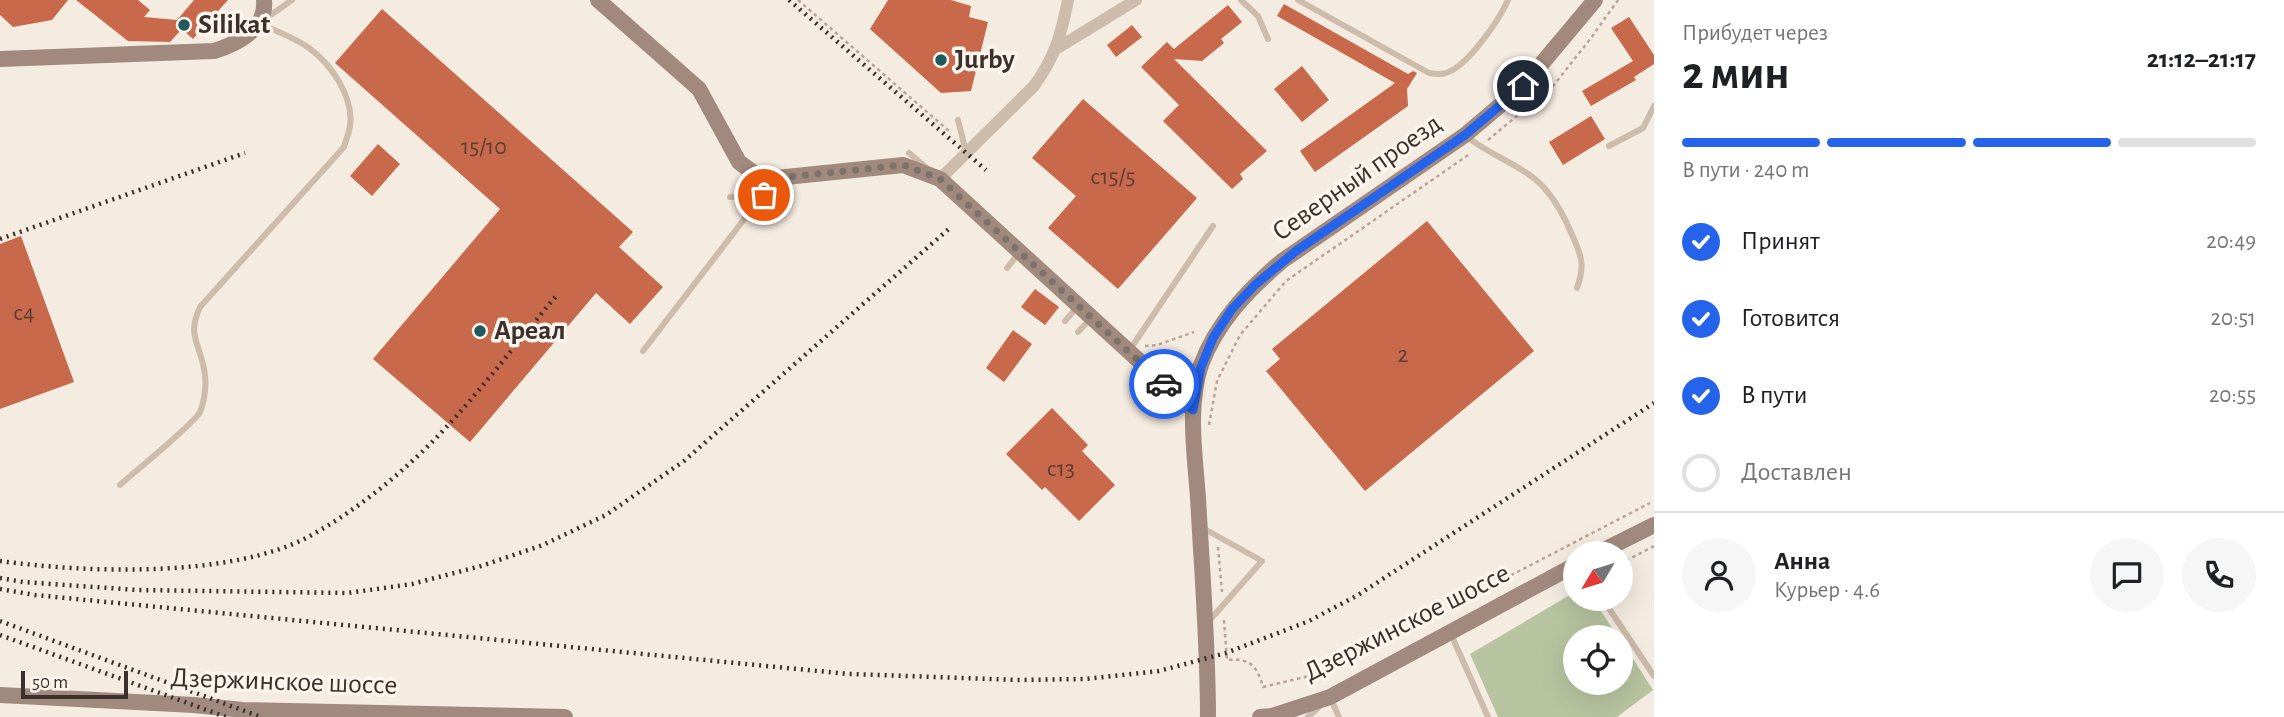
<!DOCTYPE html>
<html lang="ru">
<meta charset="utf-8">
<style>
body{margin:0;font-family:"Alegreya Sans",sans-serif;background:#f6f6f6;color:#202124;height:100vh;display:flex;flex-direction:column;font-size:26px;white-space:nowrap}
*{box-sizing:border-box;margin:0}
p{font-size:23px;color:#757577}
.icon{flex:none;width:38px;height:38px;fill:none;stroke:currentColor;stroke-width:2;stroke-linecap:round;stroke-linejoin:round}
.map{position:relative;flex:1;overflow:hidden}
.side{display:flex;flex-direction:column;background:#fff;width:630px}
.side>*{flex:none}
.needle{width:46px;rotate:232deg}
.controls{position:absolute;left:1563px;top:541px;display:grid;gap:14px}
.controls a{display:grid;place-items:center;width:70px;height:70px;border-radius:50%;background:#fff;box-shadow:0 7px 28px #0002;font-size:35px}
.scale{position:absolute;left:21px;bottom:18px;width:107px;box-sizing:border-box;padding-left:7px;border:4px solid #3b302b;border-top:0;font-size:19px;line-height:24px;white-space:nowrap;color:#3b302b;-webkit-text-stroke:5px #fbf5ee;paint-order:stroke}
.pin{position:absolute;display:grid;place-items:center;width:60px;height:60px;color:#fff;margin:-30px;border:4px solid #fff;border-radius:50%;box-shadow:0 2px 7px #0007}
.courier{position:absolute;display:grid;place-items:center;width:70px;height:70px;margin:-35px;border:5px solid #2563eb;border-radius:50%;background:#fff;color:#222;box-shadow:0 2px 9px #0007}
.headline em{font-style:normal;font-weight:700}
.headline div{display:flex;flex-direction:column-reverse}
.headline{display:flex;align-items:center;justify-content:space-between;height:119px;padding:0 28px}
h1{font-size:46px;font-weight:700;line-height:52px}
.bar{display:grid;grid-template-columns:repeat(4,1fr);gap:10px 7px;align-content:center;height:84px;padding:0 28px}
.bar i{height:9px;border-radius:5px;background:#e0e0e0}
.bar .selected{background:#2563eb}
.bar p{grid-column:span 4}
.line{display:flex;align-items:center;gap:18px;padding:0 28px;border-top:2px solid #e0e0e0}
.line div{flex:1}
.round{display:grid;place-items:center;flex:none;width:74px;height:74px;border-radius:37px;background:#f6f6f6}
ol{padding:0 28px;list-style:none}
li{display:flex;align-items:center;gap:21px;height:77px}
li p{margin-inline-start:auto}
li .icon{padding:7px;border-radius:50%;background:#2563eb;color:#fff;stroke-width:4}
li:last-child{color:#757577}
li i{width:38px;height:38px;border:4px solid #e0e0e0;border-radius:50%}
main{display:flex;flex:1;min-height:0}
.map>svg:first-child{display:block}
</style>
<main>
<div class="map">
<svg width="1654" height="717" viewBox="0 0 1654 717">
<rect width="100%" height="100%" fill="#f4ebe1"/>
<path fill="#b8c4a0" d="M1575,592V598L1593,599L1618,637H1575V682H1620L1621,640L1653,690L1617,717H1498L1470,654Z"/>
<path fill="#c8694b" d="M0,0H68L52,20L13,27L0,15Z
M76,0H138L150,10L144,17L177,20L194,0H228L193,39L182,29L170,42L128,41Z
M888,0H951L971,6L969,17L988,22L971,91L941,93L870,29Z
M1284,4L1408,74L1413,71L1417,73L1407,89L1408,106L1315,172L1300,151L1395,83L1277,16Z
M1228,5L1242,22L1221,39L1224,43L1202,61L1174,59L1267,151L1240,174L1243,179L1232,189L1163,121L1179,105L1141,67L1167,42L1174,49Z
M382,9L633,232L619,247L663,287L630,324L596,293L470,442L373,359L500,209L335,63Z
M1629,17L1654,55V64L1634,77L1636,80L1591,106L1582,91L1633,61L1611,28Z
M1132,25L1142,37L1116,57L1107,45Z
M1302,66L1329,100L1302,122L1274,89Z
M1083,99L1197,198L1118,289L1048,228L1076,196L1032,158Z
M1591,116L1605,139L1563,165L1549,142Z
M378,144L400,164L372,196L350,176Z
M1427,221L1534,351L1365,491L1266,371L1280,359L1272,349Z
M21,236L74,382L0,409V244Z
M1035,289L1059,307L1045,325L1021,307Z
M1013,330L1032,344L1004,382L986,368Z
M1052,408L1088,445L1082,451L1115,485L1079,521L1045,487L1042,490L1006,454Z"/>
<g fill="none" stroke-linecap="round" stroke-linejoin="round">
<path stroke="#b9a596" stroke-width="2.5" stroke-dasharray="3.5 3.5" stroke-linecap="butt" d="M798,0L949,131
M1488,140L1553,86L1591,38L1618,0
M1145,346L1157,345L1194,332
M1209,425L1217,381L1240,335L1286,281L1471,153
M1218,547L1222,592
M1620,564L1654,546
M1224,620L1227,660C1251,658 1257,666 1263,687L1309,676L1398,634L1650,503"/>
<path stroke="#cdbbac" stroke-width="6" d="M1241,0L1258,16L1268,39
M1298,0L1429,73C1435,74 1441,75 1446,73C1468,66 1499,20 1508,0
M265,19L292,0
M958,120L966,152
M1466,136C1490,156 1526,166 1546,190C1558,204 1566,220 1573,237C1582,257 1585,266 1577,288
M1609,146L1643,128L1654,106
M909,153L928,169
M730,197L764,195
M1007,268L1019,253
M1065,321L1078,306
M1078,332L1091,318
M643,351L775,179
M1129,351L1213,226
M120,485C133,473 195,423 200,412C205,400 207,381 204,369C199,342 187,335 200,307L344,147C346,140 349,133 350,126C354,97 331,64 309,48C294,37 276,31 260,24
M1201,527L1262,561L1209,621
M1602,598L1654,676
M1450,632L1488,717
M1330,697L1339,717
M1308,717L1319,707"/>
<path stroke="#cdbbac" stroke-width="12" d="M1056,49L1136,0
M940,179L1034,86C1055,57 1061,35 1068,0"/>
<path stroke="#a18a7d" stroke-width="16" d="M598,0L699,89L739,162L755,174L776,178L903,165L940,179L1193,410
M0,59L214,51C237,44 267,29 264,0
M1598,553L1654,525
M0,695L194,705L243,710L565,717
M1208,717C1208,644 1202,571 1198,498C1195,455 1187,406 1201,365C1217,322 1248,290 1282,261L1465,135L1523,86L1595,0
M1260,717L1272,716L1330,697L1575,565"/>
<path stroke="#3b302b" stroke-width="4.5" stroke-dasharray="2 5" stroke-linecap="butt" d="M789,0L986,170
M0,239L245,153
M0,561C86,573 230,578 308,537C356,511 400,475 438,436C480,392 518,341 557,295
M0,578L23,582L137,590L348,593L412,584L481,566L543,545L606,515L684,461L951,227
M0,589L35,595L849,674L1017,680L1085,679L1159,671L1226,653L1309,621L1358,595L1654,403
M0,621L261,717
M0,635L226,717"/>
</g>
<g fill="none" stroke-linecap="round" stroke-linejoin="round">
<path stroke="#7c716b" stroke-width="7" stroke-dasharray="0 12.6" d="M764,195L776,178L904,165L940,179L1164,384"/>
<path stroke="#2563eb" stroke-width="9" d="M1164,384L1193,410L1201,367L1213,338L1232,309L1256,284L1296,251L1465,135L1523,86"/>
</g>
<g fill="#1f5a5e" stroke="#fbf5ee" stroke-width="2.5">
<circle cx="184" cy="25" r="7"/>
<circle cx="941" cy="60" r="7"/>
<circle cx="480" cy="331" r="7"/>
</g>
<g text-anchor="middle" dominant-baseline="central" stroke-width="7" stroke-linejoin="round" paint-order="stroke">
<g font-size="24" fill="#5e3e33">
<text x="484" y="147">15/10</text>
<text x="1113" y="177">с15/5</text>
<text x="24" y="313">с4</text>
<text x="1403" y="355">2</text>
<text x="1061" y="469">с13</text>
</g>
<g font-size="28" font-weight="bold" fill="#3b302b" stroke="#fbf5ee" text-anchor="start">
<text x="198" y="25">Silikat</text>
<text x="955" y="60">Jurby</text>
<text x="494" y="331">Ареал</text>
</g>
<g font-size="28" fill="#3b302b" stroke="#fbf5ee">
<text transform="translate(1357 178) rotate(-35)">Северный проезд</text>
<text transform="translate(1407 623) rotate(-27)">Дзержинское шоссе</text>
<text transform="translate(284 682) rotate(2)">Дзержинское шоссе</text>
</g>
</g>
</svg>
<div class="controls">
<a><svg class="needle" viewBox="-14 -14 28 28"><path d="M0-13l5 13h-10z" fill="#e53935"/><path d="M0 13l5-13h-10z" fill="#757577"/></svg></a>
<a><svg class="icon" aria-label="locate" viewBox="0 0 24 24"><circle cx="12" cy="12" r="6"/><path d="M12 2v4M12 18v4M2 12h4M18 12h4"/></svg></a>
</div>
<div class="scale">50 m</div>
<div class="pin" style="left:764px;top:195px;background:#ea580c"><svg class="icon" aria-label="bag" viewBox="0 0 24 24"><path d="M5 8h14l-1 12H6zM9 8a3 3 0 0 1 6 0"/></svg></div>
<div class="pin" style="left:1523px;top:86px;background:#1f2937"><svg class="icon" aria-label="home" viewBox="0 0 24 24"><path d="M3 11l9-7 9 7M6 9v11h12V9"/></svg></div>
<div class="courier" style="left:1164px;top:384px"><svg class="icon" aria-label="car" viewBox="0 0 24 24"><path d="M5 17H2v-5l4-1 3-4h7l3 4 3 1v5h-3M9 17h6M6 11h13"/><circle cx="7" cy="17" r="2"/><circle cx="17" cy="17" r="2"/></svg></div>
</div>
<section class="side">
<div class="headline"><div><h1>2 мин</h1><p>Прибудет через</p></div><em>21:12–21:17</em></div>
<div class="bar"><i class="selected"></i><i class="selected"></i><i class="selected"></i><i></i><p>В пути · 240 m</p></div>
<ol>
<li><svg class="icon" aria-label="check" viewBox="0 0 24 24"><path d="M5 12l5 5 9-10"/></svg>Принят<p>20:49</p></li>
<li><svg class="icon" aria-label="check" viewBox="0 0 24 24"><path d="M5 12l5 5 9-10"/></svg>Готовится<p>20:51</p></li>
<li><svg class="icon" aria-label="check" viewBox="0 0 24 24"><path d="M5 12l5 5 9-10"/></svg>В пути<p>20:55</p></li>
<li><i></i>Доставлен</li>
</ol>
<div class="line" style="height:126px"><a class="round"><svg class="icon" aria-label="person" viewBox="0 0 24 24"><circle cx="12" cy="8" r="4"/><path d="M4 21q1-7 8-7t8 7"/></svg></a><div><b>Анна</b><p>Курьер · 4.6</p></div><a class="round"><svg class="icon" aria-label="chat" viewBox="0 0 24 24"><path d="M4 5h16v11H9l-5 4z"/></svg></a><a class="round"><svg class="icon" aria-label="phone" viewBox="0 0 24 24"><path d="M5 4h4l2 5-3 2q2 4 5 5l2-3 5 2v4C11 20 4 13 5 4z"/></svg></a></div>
</section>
</main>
